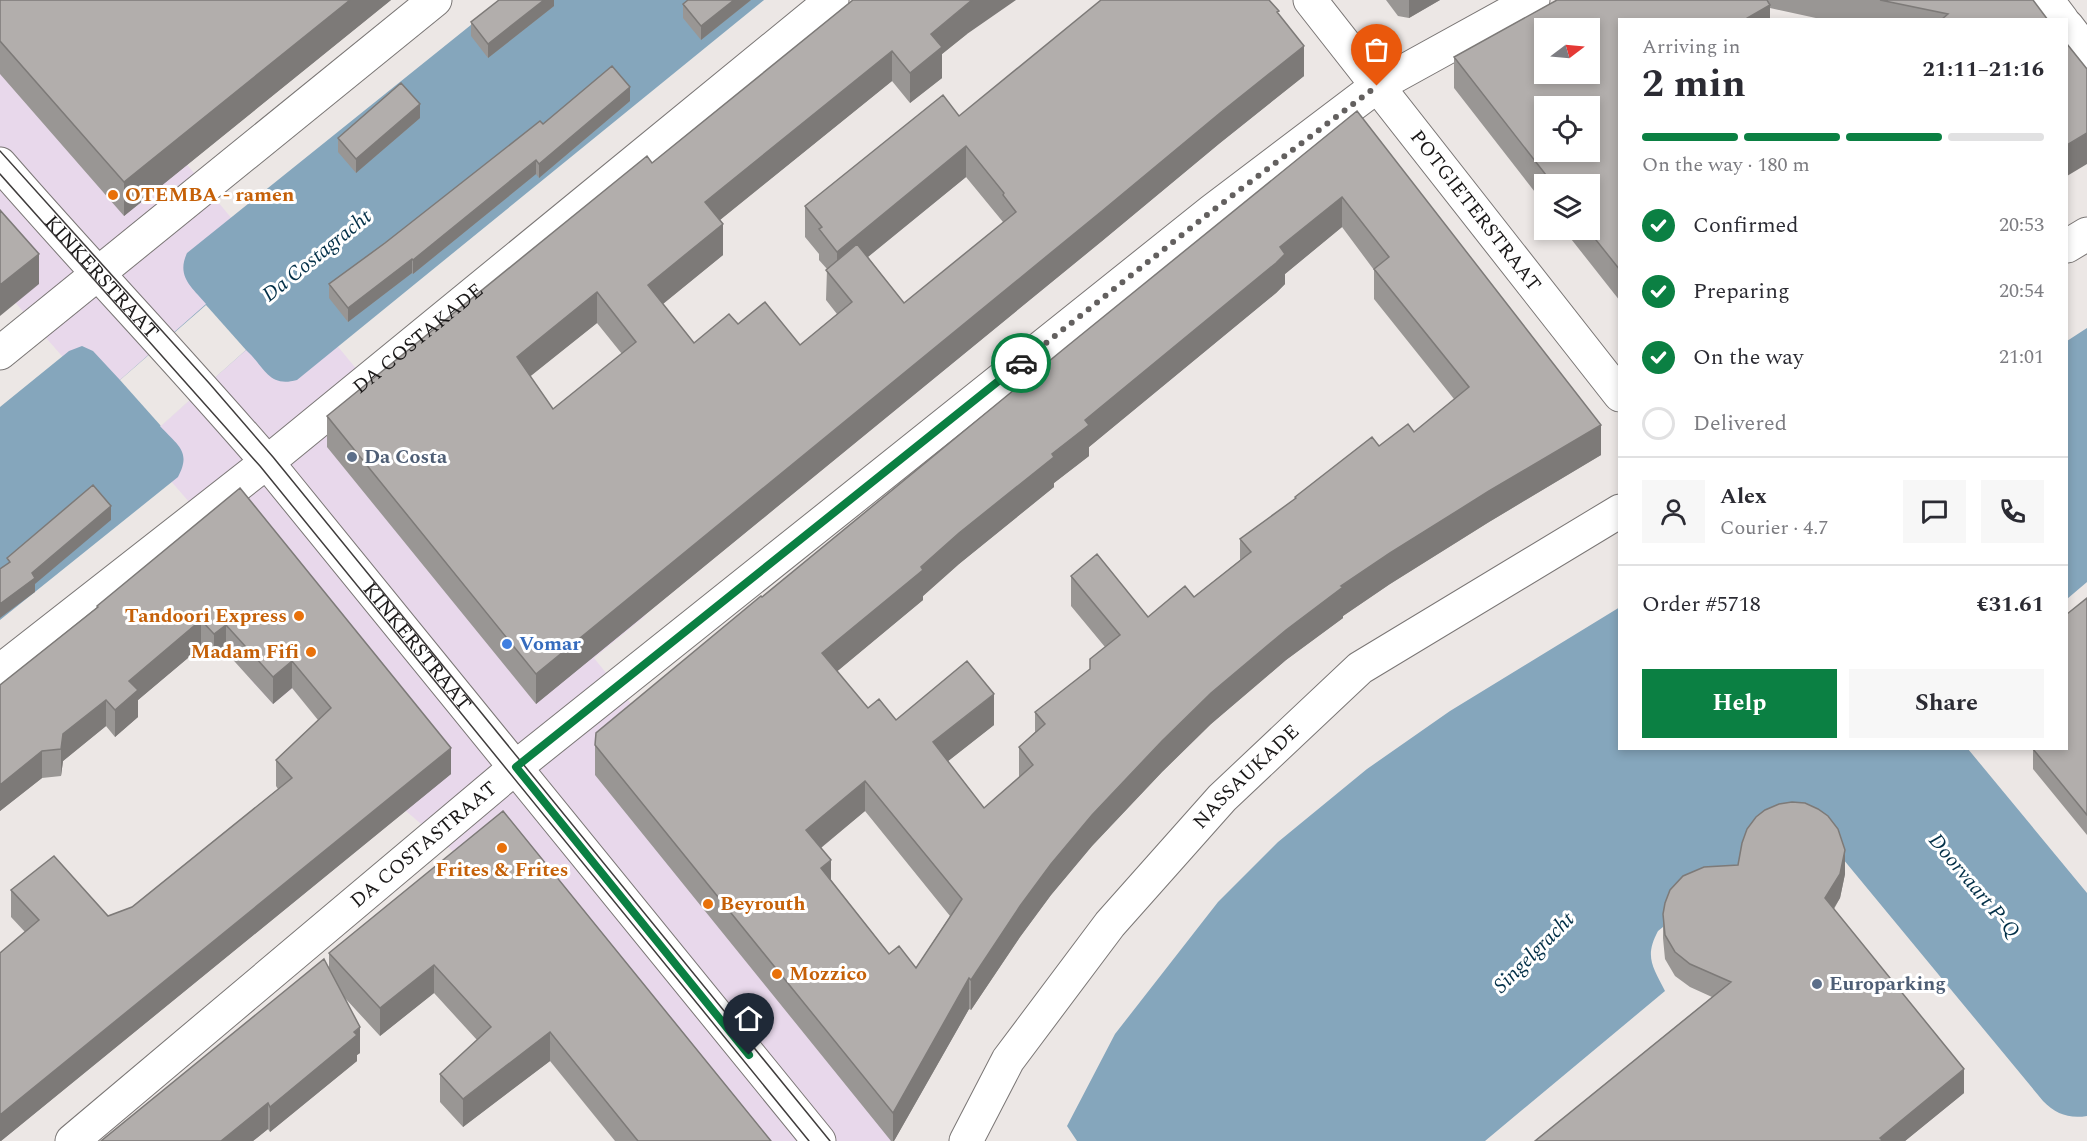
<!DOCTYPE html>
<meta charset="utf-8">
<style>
body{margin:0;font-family:Spectral,serif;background:#f7f7f7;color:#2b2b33;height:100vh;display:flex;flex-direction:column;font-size:22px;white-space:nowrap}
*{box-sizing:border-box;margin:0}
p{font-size:20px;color:#7c7c81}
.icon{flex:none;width:33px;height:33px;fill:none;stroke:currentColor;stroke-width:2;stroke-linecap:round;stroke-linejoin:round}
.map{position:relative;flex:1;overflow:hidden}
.drawer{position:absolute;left:1618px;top:18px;width:450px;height:732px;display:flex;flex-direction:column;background:#fff;border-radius:0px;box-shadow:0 3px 9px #0003}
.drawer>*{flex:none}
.needle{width:39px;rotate:74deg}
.tools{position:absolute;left:1534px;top:18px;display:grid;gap:12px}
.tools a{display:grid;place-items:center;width:66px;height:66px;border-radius:0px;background:#fff;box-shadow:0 3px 9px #0003;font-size:30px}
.pin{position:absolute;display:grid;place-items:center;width:51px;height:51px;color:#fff;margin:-62px -26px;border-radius:50% 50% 50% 0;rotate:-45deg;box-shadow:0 0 6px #0007}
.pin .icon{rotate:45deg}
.courier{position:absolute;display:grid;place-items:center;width:60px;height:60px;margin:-30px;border:4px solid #0b8043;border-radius:50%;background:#fff;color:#222;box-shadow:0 2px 8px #0007}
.headline em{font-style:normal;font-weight:700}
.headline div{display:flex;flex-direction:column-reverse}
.headline{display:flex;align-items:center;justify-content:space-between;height:102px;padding:0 24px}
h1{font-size:39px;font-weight:700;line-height:45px}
.bar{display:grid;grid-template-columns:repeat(4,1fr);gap:9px 6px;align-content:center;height:72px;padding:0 24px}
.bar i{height:8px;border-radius:4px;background:#e1e1e2}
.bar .current{background:#0b8043}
.bar p{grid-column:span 4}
.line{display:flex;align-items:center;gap:15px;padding:0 24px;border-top:2px solid #e1e1e2}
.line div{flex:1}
.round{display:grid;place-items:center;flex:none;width:63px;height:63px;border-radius:0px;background:#f7f7f7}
ol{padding:0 24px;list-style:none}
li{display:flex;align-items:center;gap:18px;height:66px}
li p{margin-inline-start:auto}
li .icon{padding:6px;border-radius:50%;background:#0b8043;color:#fff;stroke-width:4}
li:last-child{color:#7c7c81}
li i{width:33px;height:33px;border:3px solid #e1e1e2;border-radius:50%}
.action{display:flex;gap:12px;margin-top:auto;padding:12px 24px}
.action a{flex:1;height:69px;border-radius:0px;background:#0b8043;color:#fff;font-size:24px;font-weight:700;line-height:69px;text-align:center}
.action a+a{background:#f7f7f7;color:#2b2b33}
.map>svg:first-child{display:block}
</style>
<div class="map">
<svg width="2087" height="1141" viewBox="0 0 2087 1141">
<rect width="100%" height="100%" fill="#ece7e5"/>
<path fill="#e8d8eb" d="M0,13L160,132L383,401L487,422L645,616L594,658L692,779L894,1141H615L470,866L406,811L293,688L273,704L250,679L272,662L217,534L0,285Z"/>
<path fill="#85a6bc" d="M502,0H764L297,380C268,388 265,367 246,350L160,426C177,445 192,451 178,477L0,620V407L69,351L82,346L93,351L120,380L206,304C192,287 176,277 187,253Z
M2087,328V582L2067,599V341Z
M1620,607V748L1968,749L2087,893V1116C2069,1119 2056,1114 2043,1101L1805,813L1658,931C1644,957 1653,967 1665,991L1485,1141H1077L1067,1126L1115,1034L1218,902L1278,842L1367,769L1450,711Z"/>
<path fill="#ece7e5" d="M206,305L246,350L161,426L120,380Z"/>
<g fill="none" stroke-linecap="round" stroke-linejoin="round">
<g stroke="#7a7675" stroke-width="35">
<g id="minor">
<path id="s1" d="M1310,0L1620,395"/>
<path d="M2047,0L2062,20"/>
<path d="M2067,26L2087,52"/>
<path d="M0,353L435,0"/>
<path id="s2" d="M0,671L281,451L832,0"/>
<path id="s3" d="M72,1141L516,767L1212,211L1377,86L1533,0"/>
</g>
</g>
<g stroke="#7a7675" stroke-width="35">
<g id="tertiary">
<path id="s4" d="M0,164C87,264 179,360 266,461L819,1141"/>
</g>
</g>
<g stroke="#7a7675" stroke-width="35">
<g id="primary">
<path d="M2067,246L2087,234"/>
<path id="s5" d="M966,1141L1008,1060L1110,924L1222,798L1360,668L1620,511"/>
</g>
</g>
<use href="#minor" stroke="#fff" stroke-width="33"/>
<use href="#tertiary" stroke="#fff" stroke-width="33"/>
<use href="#primary" stroke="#fff" stroke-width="33"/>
<path stroke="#403d3d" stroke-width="1.5" d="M0,151L209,383L273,457L830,1141
M0,174L260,466L809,1141"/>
</g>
<path fill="#999694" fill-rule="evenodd" d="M0,0H391L124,216L0,74Z
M554,0V6L488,58L471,36V22Z
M751,0L701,40L683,18V4Z
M853,0L967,34L942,54V78L910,103L892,81L720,220L723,255L663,304L694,343L738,324L800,345L837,314L826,300L827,269L819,260V254L805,237V206L959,116L1279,14L1304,76L1220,143L1102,241L536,704L327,447V416L652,163ZM966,177L1003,222V223L904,303L868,257ZM597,323L622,354L553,409L530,376Z
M1386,0H1440L1409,18L1398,16Z
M1557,0H2033L2048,20H1825L1770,8V20H1620V301L1564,230H1590V184H1545V205L1454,88V57Z
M630,101L539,178L536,174L413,274L412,273L348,322L329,298V284L543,124Z
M1357,111L1601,455L1489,522L1390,584L1343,616V618L1286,660L1211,724L1162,772L1092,846L1051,895L1020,937L971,1010L969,1009L894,1141H891L595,775V745L762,597ZM1342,227L1374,270V299L1454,399L1414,432L1379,446L1295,497V499L1240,539V560L1194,597L1148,617L1071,576V606L1105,647L1090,669L1035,712V732L1019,747V777L984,808L948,761L994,725L896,720L868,708L837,671L923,600V596L959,564L1054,487V483L1089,456V447L1276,293L1285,284V274ZM865,811L950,916L916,968L889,954L831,880L821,848Z
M420,118L356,173L338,152V138Z
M240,488L451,774L1,1141H0L25,932L11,917V890L108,916L132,907L278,789L276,786V760L318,720L292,688L273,704L226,652L214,661L201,647L138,700V717L115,737L106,726L63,761L61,776L42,778L0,811V685L97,607V606Z
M2087,598V835L2033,769V749L2067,748Z
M503,811L771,1141H615L550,1061L463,1127L440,1102V1074L477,1040L434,993L380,1036L344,997L360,1053L357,1055V1061L270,1132L268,1129L253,1141H101L329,969V953Z
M1738,865L1845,874L1840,898L1834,909L1964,1093L1905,1141H1535L1712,997L1690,987L1675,976L1665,959L1663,938V914Z"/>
<path fill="#7d7a78" d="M350,0H391L124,216V182Z
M544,0H554V6L488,58V44Z
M734,0H751L701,40V26Z
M972,0H1016L967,34L942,54V78L910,103V73L931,34Z
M1409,0H1440L1409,18Z
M1770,5V20H1744Z
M1304,46V76L1220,143L1102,241L536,704V674L1220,113Z
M892,51V81L705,232V202Z
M630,87V101L539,178V164Z
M420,104V118L356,173V159Z
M2087,133V164L2067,176V145Z
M966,146V177L837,282V252Z
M536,160V174L413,274V260Z
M1342,197V227L1285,274V284L1276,293L1089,447V456L1054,483V487L959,564L923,596V600L822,684V653L921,567L959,533L1052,454L1085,420L1280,247Z
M723,224V255L648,316V285Z
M39,254V284L0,316V285Z
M412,259V273L348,322V308Z
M597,292V323L517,387V357Z
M1601,425V455L1489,522L1390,584L1343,616V618L1286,660L1211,724L1162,772L1092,846L1051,895L1020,937L971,1010V980L1020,906L1051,864L1092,815L1162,741L1211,693L1286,630L1341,586L1390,553L1489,491Z
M111,506V520L35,584V592L0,618V604L32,573Z
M201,620V647L138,700V717L115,737V710L129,681Z
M226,625V652L214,661V634Z
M292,661V688L273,704V677Z
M994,694V725L933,773V742Z
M106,700V726L63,761L61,776V749L63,734Z
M451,748V774L1,1141H0V1115Z
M42,751V778L0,811V785Z
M865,781V811L806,860V830Z
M1845,850V874L1840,898L1825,922V898Z
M831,860V891L821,868Z
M434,965V993L380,1036V1008Z
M969,978V1009L894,1141H893V1113Z
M360,1027V1053L357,1055V1061L270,1132V1107Z
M550,1032V1061L463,1127V1099Z
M1964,1069V1093L1905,1141H1880V1138Z
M268,1103V1129L253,1141H221Z"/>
<path fill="#b2aeac" stroke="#7d7a78" stroke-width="1.5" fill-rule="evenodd" d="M0,0H350L124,182L0,41Z
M499,0H544L488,44L471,22Z
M688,0H734L701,26L683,4Z
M853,0H972L931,34L942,47L910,73L892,51L705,202L723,224L648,285L694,343L729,314L738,324L765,302L800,345L852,302L826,270L857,244L904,303L1016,212L1003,195L1004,193L966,146L837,252L819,229L822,227L805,206L943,95L959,116L1101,0H1269L1279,11L1277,12L1304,46L1220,113L1102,211L536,674L327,416L647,156L652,163ZM597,292L636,342L553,409L517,357Z
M1557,0H1767L1770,5L1744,20H1620V270L1588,230H1590V184H1553L1454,57ZM1545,28H1590V74H1545ZM1545,106H1590V152H1545Z
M1880,0H2033L2048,20H1941L1948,14Z
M2067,44L2087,69V133L2067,145Z
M612,66L630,87L539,164L536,160L413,260L412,259L348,308L329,284L385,243L540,121L543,124Z
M401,83L420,104L356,159L338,138Z
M1357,111L1601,425L1489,491L1390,553L1341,586L1343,587L1286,630L1211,693L1162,741L1092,815L1051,864L1020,906L971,980L969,978L893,1113L595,745L596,733L761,596L762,597L1065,348ZM1342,197L1389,257L1374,269L1469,387L1414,432L1408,424L1379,446L1372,437L1295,497L1296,498L1240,539L1251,552L1194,597L1185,586L1148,617L1097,554L1071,576L1120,635L1090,659V669L1035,712L1045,724L1019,747L1033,765L984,808L933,742L994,694L967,661L896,720L879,699L868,708L822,653L923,570L921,567L959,533L1054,457L1052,454L1089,425L1085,420L1276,263L1285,254L1280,247ZM865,781L962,899L916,968L899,946L889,954L821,868L831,860L806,830Z
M0,210L39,254L0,285Z
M93,485L111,506L32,573L35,578L0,604V569L10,562L7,558Z
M240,488L451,748L0,1115V953L39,920L11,890L54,856L108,916L132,907L292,778L276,760L331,708L292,661L273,677L226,625L214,634L201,620L129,681L138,690L115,710L106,700L63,734L61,749L42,751L0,785V685L98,607L97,606Z
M2087,598V815L2033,749L2067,748V614Z
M1792,802L1805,803L1818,809L1828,816L1838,829L1845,850L1840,874L1825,898L1964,1069L1880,1138L1883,1141H1535L1731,982L1690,964L1675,952L1665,935L1663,914L1665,903L1670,890L1683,876L1704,867L1738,865L1742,843L1747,829L1756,817L1765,810L1779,804Z
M503,811L771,1141H638L550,1032L463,1099L440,1074L491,1027L434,965L380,1008L329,953Z
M324,959L360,1027L354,1032L357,1035L270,1107L268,1103L221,1141H101Z"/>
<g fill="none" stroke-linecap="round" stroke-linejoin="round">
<path stroke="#63605f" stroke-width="6" stroke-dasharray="0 10.8" d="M1021,363L1212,211L1377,86"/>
<path stroke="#0b8043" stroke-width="8" d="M749,1055L516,767L1021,363"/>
</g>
<g fill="#e8710a" stroke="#fff" stroke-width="2">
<circle cx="113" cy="195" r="6"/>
<circle cx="299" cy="616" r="6"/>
<circle cx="311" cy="652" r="6"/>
<circle cx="502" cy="848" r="6"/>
<circle cx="708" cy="904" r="6"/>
<circle cx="777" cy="974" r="6"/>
</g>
<g fill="#5c6f8a" stroke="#fff" stroke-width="2">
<circle cx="352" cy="457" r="6"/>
<circle cx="1817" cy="984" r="6"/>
</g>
<circle fill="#3f7fe0" stroke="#fff" stroke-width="2" cx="507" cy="644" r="6"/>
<g text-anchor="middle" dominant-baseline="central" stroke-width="6" stroke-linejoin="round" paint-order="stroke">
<g font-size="20" font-weight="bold" fill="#c56008" stroke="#fff" text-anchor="start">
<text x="125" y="195">OTEMBA - ramen</text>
<text x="287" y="616" text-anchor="end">Tandoori Express</text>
<text x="299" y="652" text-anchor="end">Madam Fifi</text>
<text x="502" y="870" text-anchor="middle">Frites &amp; Frites</text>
<text x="720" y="904">Beyrouth</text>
<text x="789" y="974">Mozzico</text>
</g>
<g font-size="20" fill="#191717" stroke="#fff">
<text stroke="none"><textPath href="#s1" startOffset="268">POTGIETERSTRAAT</textPath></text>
<text stroke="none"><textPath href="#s4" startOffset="152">KINKERSTRAAT</textPath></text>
<text stroke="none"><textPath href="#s2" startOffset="534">DA COSTAKADE</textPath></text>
<text stroke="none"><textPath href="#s4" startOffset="638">KINKERSTRAAT</textPath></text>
<text stroke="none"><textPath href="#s5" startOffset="462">NASSAUKADE</textPath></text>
<text stroke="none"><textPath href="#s3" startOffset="460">DA COSTASTRAAT</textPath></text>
</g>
<g font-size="20" font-weight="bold" fill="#4e5e75" stroke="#fff" text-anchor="start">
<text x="364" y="457">Da Costa</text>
<text x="1829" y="984">Europarking</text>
</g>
<g font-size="20" font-weight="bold" fill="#366cbe" stroke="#fff" text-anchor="start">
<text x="519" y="644">Vomar</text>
</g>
<g font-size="21" font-style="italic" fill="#022f47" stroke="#fff">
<text transform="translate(317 256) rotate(-39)">Da Costagracht</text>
<text transform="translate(1974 886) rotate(50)">Doorvaart P-Q</text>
<text transform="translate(1534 953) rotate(-45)">Singelgracht</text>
</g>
</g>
</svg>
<div class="tools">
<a><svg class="needle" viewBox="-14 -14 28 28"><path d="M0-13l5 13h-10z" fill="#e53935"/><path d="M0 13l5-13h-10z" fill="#7c7c81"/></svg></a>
<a><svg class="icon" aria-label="locate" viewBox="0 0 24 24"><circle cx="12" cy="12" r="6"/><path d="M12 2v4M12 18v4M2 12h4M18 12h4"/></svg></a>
<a><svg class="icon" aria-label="layers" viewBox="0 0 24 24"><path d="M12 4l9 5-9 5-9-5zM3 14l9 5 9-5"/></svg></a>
</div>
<div class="pin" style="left:1377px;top:86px;background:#ea580c"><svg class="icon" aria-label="bag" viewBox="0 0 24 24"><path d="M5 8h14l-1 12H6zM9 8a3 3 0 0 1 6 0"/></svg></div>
<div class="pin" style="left:749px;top:1055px;background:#1f2937"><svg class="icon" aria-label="home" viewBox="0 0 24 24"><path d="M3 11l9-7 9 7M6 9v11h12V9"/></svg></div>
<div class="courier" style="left:1021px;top:363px"><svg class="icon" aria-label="car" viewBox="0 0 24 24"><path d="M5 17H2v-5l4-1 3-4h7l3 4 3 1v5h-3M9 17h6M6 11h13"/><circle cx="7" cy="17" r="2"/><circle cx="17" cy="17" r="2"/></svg></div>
<section class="drawer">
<div class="headline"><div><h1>2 min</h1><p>Arriving in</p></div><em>21:11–21:16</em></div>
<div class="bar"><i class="current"></i><i class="current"></i><i class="current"></i><i></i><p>On the way · 180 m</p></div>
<ol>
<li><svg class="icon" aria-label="check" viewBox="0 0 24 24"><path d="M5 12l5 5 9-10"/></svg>Confirmed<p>20:53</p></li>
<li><svg class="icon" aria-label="check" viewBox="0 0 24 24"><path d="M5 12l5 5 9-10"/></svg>Preparing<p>20:54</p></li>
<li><svg class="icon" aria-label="check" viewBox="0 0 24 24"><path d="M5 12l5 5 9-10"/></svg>On the way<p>21:01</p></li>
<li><i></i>Delivered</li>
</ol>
<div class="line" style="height:108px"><a class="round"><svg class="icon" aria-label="person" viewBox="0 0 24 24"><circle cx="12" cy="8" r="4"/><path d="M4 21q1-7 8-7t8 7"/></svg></a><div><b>Alex</b><p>Courier · 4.7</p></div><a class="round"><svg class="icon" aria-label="chat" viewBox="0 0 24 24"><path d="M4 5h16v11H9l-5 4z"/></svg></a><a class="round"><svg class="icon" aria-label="phone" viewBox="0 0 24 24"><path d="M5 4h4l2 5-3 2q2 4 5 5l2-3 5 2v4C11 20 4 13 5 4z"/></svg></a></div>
<div class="line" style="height:78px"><div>Order #5718</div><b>€31.61</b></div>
<div class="action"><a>Help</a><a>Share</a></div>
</section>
</div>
